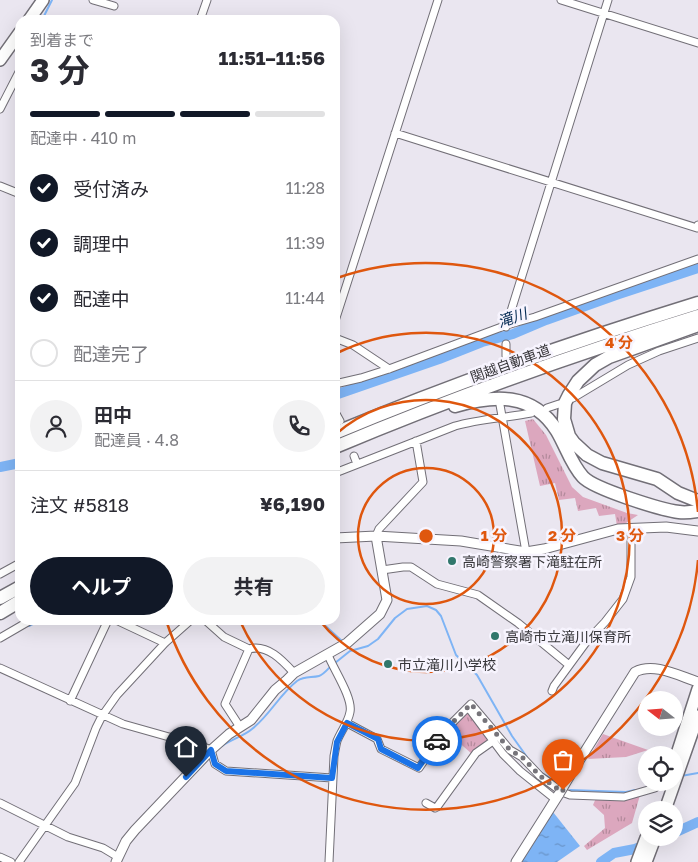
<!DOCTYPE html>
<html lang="ja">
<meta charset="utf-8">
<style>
body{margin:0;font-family:"Golos Text","Noto Sans JP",sans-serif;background:#f2f2f3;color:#2b2b33;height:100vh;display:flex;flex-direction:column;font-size:19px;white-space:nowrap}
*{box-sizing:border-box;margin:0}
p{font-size:16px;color:#7c7c81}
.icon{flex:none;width:28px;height:28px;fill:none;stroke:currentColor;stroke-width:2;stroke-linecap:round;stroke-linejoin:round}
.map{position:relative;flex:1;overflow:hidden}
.sheet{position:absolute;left:15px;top:15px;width:325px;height:610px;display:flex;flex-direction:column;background:#fff;border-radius:15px;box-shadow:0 5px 20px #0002}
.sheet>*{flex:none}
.needle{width:32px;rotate:287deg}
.tools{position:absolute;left:638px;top:691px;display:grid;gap:10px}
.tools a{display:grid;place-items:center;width:45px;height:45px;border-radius:50%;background:#fff;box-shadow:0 5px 20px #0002;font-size:25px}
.pin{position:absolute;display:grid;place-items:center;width:42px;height:42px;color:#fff;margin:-51px -21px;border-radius:50% 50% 50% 0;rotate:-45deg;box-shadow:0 0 5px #0007}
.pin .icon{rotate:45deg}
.courier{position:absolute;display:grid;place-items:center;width:50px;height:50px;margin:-25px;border:4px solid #1a73e8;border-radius:50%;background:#fff;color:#222;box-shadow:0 1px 6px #0007}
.summary em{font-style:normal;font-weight:700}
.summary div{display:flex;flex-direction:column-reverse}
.summary{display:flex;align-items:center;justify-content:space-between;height:85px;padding:0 15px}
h1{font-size:32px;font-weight:700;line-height:38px}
.bar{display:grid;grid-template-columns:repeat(4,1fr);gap:8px 5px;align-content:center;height:60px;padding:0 15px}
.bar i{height:6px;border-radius:4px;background:#e1e1e2}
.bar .active{background:#111827}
.bar p{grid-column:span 4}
.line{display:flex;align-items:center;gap:12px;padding:0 15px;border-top:1px solid #e1e1e2}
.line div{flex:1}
.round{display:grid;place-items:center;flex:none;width:52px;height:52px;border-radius:26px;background:#f2f2f3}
ol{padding:0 15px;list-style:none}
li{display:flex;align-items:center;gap:15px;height:55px}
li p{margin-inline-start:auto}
li .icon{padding:5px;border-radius:50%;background:#111827;color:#fff;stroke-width:4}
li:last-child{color:#7c7c81}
li i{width:28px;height:28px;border:2px solid #e1e1e2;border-radius:50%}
.primary-button{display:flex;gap:10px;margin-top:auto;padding:10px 15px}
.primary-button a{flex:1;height:58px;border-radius:30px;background:#111827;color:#fff;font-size:20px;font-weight:700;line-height:58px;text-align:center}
.primary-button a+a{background:#f2f2f3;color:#2b2b33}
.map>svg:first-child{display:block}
</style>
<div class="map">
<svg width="698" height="862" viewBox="0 0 698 862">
<defs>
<pattern id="park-tufts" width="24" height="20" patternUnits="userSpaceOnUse" patternTransform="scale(1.25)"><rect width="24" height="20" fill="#dca7be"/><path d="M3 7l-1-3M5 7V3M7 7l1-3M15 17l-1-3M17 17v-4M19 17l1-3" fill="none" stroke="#b3899b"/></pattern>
<pattern id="water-ripples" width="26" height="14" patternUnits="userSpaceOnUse" patternTransform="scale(1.25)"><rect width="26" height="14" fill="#7eb4f5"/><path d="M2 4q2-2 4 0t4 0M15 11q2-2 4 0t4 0" fill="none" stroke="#6893c7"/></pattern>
</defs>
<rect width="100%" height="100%" fill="#eae6f0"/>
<path fill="url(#park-tufts)" d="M533,419L546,435L572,487L583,497L627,513L638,515L623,525L617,526L615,514L599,516L596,508L578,511L575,498L559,500L555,483L540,486L525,421Z
M467,712L473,716L488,740L475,750L472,754L447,732Z
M603,734L648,750L626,757L588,759Z
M640,795L632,823L587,850L584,846L605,828L604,815L593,805L596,798Z"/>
<path fill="url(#water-ripples)" d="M553,812L580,846L557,862H521Z"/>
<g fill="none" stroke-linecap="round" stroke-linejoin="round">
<path stroke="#7eb4f5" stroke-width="2" d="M42,20L52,0
M319,620L343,642
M29,626L40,620
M335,663L350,651L368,646L378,639L395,618L407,609L427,606L436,610L441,616L456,655L477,675L512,736L527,757
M222,746C232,739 244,736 252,729C270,715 279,695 297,681C305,676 311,678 319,676C323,675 328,669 331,666
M540,772L560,784
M681,776L698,773
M651,786L658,782
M570,790L626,792L635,790"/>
<path stroke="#7eb4f5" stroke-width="10" d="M335,395L439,359L482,342L513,334L546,320L616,295L698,268
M0,467L20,463
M674,833L698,822
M601,862L614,853L635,849L663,838"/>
<g stroke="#726f77" stroke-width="9">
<path id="minor" d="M93,0L114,6
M561,0L698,43
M200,20L207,0
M0,109L20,70
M395,133L697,228L698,225
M0,186L20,194
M335,321L438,0
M506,327L608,0
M335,338L353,345L389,369
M506,344V356
M335,384L361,378L389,369L507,325L535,317L698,259
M573,398L628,365L659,351L698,338
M500,405L526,552
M547,408L559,404
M335,412L340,421
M354,456L357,464
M335,473L455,426C479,419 505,418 531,413
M376,536L379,529L423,482L416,441
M382,570L403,567H411L437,584L478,595L518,623L569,665
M0,574L20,563
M116,620L165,643
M205,620L224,637L249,649
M0,638L31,620
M328,655C334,670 353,698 350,712C348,723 341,731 337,741C336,745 335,751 334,756L329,862
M0,668L123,724L201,746L211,750L215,764L226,771L332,778
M552,691L554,686L587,641L605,622L623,599L631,577V528
M70,701L108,620
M468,707L503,754L520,771L555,799
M347,723L377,739L381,749L419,768L446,729L471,704L510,750L522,757L540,776L562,792L570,795L624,797L655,788
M240,727L225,704L249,649C268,644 283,661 294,673
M0,803L68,837L103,848L118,857
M426,803L435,808L437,807L476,753L493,741
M0,857L11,862
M19,862L75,783L96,728L102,716L117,695L165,643L191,620"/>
</g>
<g stroke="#726f77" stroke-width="11">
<path id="tertiary" d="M335,538L376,536L461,541L526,552L544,549L618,529L666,527L698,531
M572,772L635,672C654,662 679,676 698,682
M116,862L126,841L135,830L211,750L229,734L251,720L275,690L287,680L294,673L347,643L380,614L387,600L376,536
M516,862L559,794"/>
</g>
<g stroke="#726f77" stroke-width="14">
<path id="primary" d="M29,20L43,0
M0,60L20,32"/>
</g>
<g stroke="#726f77" stroke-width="14">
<path id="trunk" d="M676,757L698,689
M665,810L698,716
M637,862L646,838
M646,862L655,838"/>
</g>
<g stroke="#726f77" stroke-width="15">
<path id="motorway" d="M698,325L609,357L595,365L578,381L569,395L565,403L564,419L569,436L574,443L587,455L602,463L657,479L678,493L698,501
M455,406C494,395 533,392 557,431C566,446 571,464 583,477C594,489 662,510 679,512C685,513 692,512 698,511
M335,433C454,383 575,341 698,303
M335,447C454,397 575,354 698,316
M0,598L20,587
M0,613L20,601"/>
</g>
<use href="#minor" stroke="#fff" stroke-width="7"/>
<use href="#tertiary" stroke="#fff" stroke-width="9"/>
<use href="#primary" stroke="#fff" stroke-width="11"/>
<use href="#trunk" stroke="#fff" stroke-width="11"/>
<use href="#motorway" stroke="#fff" stroke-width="12"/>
<g stroke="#726f77" stroke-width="11" stroke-linecap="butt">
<path id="tertiary-bridge" d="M559,794L572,772"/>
</g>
<use href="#tertiary-bridge" stroke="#fff" stroke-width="9"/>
</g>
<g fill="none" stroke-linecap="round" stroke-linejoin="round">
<path stroke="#76747a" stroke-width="5" stroke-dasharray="0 9" d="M437,741L446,729L471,704L510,750L522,757L540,776L562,792L563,790"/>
<path stroke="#1a73e8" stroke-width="6" d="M186,777L211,750L215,764L226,771L332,778L337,742L347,723L378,739L381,749L418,768L437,741"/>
</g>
<g fill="none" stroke="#df570e" stroke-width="2.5">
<circle cx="426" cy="536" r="68"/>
<path d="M336 434A136 136 0 1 1 320 621"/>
<path d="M337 353A204 204 0 1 1 240 621"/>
<path d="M698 560A273 273 0 0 1 166 620M337 278A273 273 0 0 1 698 512"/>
</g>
<g fill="#31776c" stroke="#f7f4fe" stroke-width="2">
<circle cx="452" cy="561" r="5"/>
<circle cx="495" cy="636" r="5"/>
<circle cx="388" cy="664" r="5"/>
</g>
<g text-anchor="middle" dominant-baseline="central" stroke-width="5" stroke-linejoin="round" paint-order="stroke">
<g font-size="14" fill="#37363a" stroke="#f7f4fe">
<text transform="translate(510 363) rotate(-20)">関越自動車道</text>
</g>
<g font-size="14" fill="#37363a" stroke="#f7f4fe" text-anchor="start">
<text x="462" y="561">高崎警察署下滝駐在所</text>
<text x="505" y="636">高崎市立滝川保育所</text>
<text x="398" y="664">市立滝川小学校</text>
</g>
<g font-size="15" font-style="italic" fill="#052b54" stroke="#f7f4fe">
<text transform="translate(512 317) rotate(-19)">滝川</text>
</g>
</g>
<circle cx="426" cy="536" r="8" fill="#df570e" stroke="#f7f4fe" stroke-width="2.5"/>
<g font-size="15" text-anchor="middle" font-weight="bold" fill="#df570e" stroke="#f7f4fe" stroke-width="5" stroke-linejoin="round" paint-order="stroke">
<text x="619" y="348">4 分</text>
<text x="494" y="541">1 分</text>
<text x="562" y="541">2 分</text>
<text x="630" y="541">3 分</text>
</g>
</svg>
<div class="tools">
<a><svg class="needle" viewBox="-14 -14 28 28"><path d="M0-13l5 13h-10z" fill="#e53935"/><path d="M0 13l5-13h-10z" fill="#7c7c81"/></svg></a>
<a><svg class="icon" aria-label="locate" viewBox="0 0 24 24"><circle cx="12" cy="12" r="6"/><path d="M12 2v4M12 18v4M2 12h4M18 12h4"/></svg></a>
<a><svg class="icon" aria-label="layers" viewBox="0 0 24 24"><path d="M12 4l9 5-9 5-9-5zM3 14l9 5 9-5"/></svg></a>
</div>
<div class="pin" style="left:563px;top:790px;background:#ea580c"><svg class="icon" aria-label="bag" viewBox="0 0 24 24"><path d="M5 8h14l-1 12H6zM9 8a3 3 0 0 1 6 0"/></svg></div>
<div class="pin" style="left:186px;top:777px;background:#1f2937"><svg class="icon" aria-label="home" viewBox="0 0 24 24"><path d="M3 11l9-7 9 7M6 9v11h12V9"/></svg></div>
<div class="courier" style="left:437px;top:741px"><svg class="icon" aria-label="car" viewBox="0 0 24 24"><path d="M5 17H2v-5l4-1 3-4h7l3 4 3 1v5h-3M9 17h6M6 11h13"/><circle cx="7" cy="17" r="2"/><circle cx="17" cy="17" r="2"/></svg></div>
<section class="sheet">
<div class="summary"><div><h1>3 分</h1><p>到着まで</p></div><em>11:51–11:56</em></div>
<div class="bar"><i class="active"></i><i class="active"></i><i class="active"></i><i></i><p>配達中 · 410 m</p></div>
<ol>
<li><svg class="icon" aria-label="check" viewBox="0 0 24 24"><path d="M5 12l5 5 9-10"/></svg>受付済み<p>11:28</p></li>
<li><svg class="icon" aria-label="check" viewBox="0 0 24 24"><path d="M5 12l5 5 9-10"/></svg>調理中<p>11:39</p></li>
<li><svg class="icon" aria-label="check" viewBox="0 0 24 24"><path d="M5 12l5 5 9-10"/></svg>配達中<p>11:44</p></li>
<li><i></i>配達完了</li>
</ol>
<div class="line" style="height:90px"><a class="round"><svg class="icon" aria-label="person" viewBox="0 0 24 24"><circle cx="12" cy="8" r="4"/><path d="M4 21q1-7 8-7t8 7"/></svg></a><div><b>田中</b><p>配達員 · 4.8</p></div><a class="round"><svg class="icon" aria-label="phone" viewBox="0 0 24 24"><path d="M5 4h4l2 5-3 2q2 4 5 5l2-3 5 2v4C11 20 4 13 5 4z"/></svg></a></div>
<div class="line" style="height:65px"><div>注文 #5818</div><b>¥6,190</b></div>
<div class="primary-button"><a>ヘルプ</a><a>共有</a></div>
</section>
</div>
